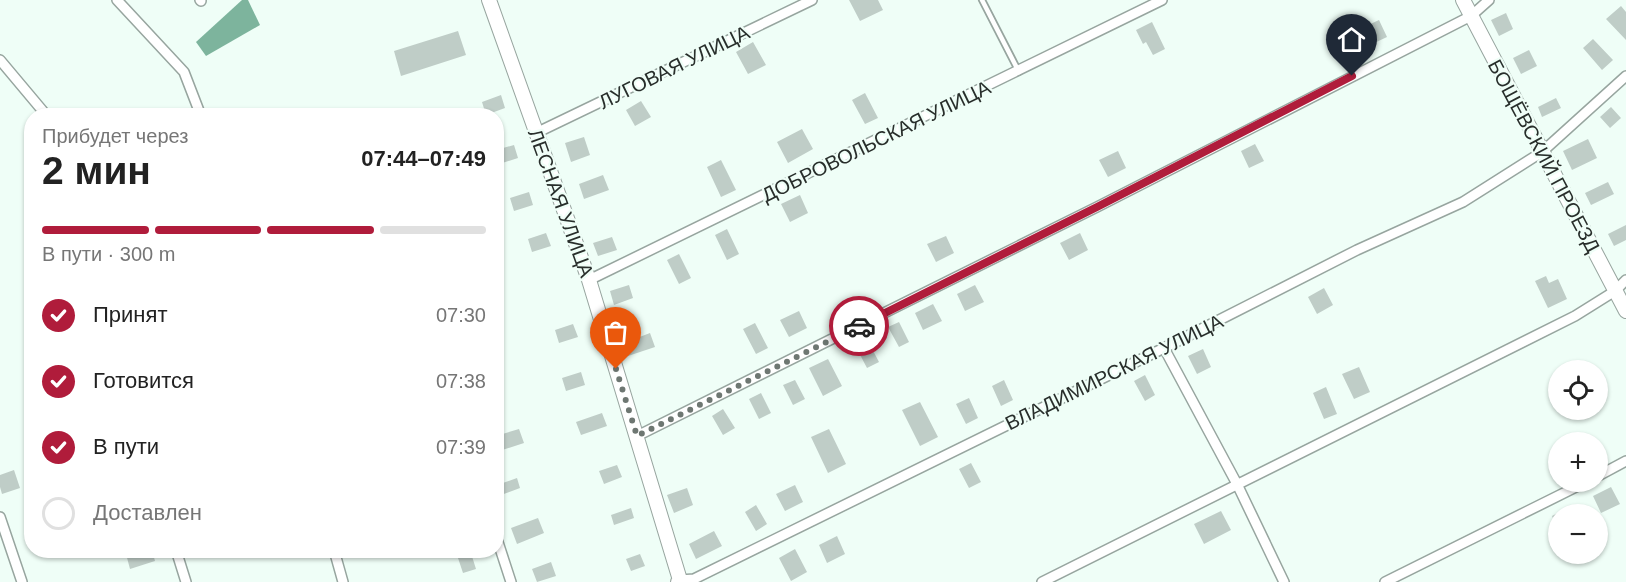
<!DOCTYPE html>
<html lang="ru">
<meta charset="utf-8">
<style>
body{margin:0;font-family:Helvetica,sans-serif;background:#f6f6f6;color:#222;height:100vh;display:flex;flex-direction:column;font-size:22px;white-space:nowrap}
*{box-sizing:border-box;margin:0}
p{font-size:20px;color:#767676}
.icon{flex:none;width:33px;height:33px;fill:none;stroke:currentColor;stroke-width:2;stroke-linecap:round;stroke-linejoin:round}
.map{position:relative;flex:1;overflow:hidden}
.side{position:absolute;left:24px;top:108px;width:480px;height:450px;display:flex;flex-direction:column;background:#fff;border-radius:24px;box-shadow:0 2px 4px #0004}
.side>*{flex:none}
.buttons{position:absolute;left:1548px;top:360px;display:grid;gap:12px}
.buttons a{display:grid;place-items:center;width:60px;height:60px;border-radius:50%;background:#fff;box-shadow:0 2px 4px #0004;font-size:30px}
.pin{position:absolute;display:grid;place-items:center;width:51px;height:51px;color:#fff;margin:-62px -26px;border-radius:50% 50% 50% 0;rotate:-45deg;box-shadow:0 0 6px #0007}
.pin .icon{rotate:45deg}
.courier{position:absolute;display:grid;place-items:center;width:60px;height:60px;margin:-30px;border:4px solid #b01c3b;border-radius:50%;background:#fff;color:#222;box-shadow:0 2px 8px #0007}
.headline em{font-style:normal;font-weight:700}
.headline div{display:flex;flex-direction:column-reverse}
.headline{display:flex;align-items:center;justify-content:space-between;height:102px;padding:0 18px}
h1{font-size:39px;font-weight:700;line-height:45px}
.bar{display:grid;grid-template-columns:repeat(4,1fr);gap:9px 6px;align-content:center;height:72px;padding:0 18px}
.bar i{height:8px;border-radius:4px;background:#e0e0e0}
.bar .selected{background:#b01c3b}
.bar p{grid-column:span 4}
ol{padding:0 18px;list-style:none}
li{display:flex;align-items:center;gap:18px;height:66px}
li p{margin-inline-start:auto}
li .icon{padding:6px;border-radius:50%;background:#b01c3b;color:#fff;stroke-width:4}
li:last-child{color:#767676}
li i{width:33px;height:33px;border:3px solid #e0e0e0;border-radius:50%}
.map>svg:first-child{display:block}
</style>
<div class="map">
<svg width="1626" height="582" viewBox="0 0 1626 582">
<rect width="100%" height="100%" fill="#effef7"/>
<path fill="#7db49d" d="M242,0H248L260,25L206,56L196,42Z"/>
<path fill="#bfcdc7" d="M849,0H878L883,10L860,21Z
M1621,6L1626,12V40L1606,19Z
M1506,13L1513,29L1499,36L1491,20Z
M1379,20L1387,37L1370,45L1362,28Z
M1152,22L1165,49L1153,55L1146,42L1143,44L1136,30Z
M458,31L466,55L401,76L394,51Z
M1593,39L1613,60L1602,70L1583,48Z
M753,42L766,65L748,74L736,52Z
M1529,50L1537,66L1521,74L1513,58Z
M865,93L878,118L865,124L852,100Z
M501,95L505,108L486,115L482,102Z
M1556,98L1561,108L1542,117L1538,107Z
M641,101L651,117L635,126L626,110Z
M1611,107L1621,118L1610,128L1600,117Z
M802,129L813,149L788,163L777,142Z
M584,137L590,155L571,162L565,143Z
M1588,139L1597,158L1572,170L1563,151Z
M1255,144L1264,161L1249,168L1241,151Z
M514,145L518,158L496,165V150Z
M1118,151L1126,168L1108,177L1099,160Z
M721,160L736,190L721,197L707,167Z
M603,175L609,190L584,199L579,184Z
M1608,182L1614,194L1591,205L1585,193Z
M529,192L533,205L514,211L510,198Z
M800,195L808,213L790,222L781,204Z
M1626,225V240L1614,246L1608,234Z
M727,229L739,254L727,260L715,235Z
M546,233L551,246L532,252L528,239Z
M1080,233L1088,250L1069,260L1060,243Z
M946,236L954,253L936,262L927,244Z
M612,237L617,250L598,256L593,243Z
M679,254L691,278L679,284L667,260Z
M1546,276L1549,283L1558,279L1567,299L1548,308L1535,281Z
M629,285L633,298L614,305L610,291Z
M975,285L984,302L965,311L957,294Z
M1324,288L1333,305L1317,314L1308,297Z
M933,304L942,321L923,330L915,313Z
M799,311L807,328L789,337L780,320Z
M899,322L909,342L899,347L888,327Z
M755,323L768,348L756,354L743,329Z
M573,324L578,337L559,343L555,330Z
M650,333L655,347L628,356L624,343Z
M869,343L879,362L867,368L857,349Z
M1203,349L1211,367L1197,374L1188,356Z
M828,359L842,386L823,396L809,368Z
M1359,367L1370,392L1354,399L1342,374Z
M581,372L585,385L566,391L562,378Z
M1145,375L1155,395L1145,401L1134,381Z
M795,380L805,399L793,405L783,385Z
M1004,380L1013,400L1001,406L992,386Z
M1326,387L1337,414L1324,419L1313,393Z
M761,393L771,413L759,419L749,399Z
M969,398L978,418L966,424L956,404Z
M920,402L938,437L920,446L902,410Z
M723,409L735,428L723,435L712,416Z
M602,413L607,426L581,435L576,422Z
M519,429L524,443L496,452V436Z
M829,429L846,464L828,473L811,437Z
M971,463L981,482L969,488L959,469Z
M617,465L622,477L604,484L599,471Z
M14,470L20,488L2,494L0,487V475Z
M517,478L520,488L501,495L497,485Z
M795,485L803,502L785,511L776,494Z
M1611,487L1620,504L1601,513L1593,496Z
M687,488L693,505L674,513L667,495Z
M756,505L767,524L756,531L745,512Z
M1570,507L1574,514H1558V529L1552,516Z
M631,508L634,518L614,525L611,515Z
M1221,511L1231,530L1204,544L1194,524Z
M538,518L544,533L517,544L511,528Z
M714,531L722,546L696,559L689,544Z
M837,536L845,554L827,563L819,545Z
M795,549L807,572L791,581L779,558Z
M121,550H152L155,561L130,569L126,554L122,555Z
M470,550L476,569L463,573L457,555Z
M640,554L645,566L631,571L626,559Z
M551,562L556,576L537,582L532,569Z"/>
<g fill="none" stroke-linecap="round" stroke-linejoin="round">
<g stroke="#97a59f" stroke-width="8">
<path id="lane" d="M982,0L1019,72"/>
</g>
<g stroke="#97a59f" stroke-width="12">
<path id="street" d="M117,0L184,72L201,116
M200,0L201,1
M0,60L47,116
M536,133L812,0
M589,280L1162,0
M1164,348L1237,484L1284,582
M637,436L1097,207L1471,16L1489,0
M1598,476L1626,461
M0,517L22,582
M496,536L511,582
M176,550L186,582
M334,550L343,582
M680,580L694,579L1164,348L1357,250L1463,202L1542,152L1626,76
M1042,582L1575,316L1615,291L1626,280
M1385,582L1586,482"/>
</g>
<g stroke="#97a59f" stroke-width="16">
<path id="secondary" d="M489,0L589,280L680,580L678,582
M1463,0L1626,311"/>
</g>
<use href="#lane" stroke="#fff" stroke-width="4.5"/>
<use href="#street" stroke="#fff" stroke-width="9"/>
<use href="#secondary" stroke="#fff" stroke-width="14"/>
</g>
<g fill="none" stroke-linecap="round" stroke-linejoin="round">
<path stroke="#6e7772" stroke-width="6" stroke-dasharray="0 10.8" d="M616,369L637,436L859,326"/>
<path stroke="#b01c3b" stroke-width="8" d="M859,326L1097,207L1352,76"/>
</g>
<g text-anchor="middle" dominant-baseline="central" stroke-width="4.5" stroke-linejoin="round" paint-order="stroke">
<g font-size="20" fill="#282e2b" stroke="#effef7">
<text transform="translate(674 67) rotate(-26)">ЛУГОВАЯ УЛИЦА</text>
<text transform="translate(876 141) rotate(-26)">ДОБРОВОЛЬСКАЯ УЛИЦА</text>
<text transform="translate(1544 156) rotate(62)">БОЩЁВСКИЙ ПРОЕЗД</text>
<text transform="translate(561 203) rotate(70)">ЛЕСНАЯ УЛИЦА</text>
<text transform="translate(1114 372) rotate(-26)">ВЛАДИМИРСКАЯ УЛИЦА</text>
</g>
</g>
</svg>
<div class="buttons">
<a><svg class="icon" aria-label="locate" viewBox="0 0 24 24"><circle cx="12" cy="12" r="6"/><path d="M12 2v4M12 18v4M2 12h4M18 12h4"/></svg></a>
<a>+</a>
<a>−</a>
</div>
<div class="pin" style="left:616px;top:369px;background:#ea580c"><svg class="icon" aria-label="bag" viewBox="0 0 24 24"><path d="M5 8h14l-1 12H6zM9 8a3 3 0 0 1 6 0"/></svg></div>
<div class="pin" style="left:1352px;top:76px;background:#1f2937"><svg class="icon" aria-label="home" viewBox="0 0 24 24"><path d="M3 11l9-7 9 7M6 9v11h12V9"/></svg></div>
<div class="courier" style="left:859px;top:326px"><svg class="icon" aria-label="car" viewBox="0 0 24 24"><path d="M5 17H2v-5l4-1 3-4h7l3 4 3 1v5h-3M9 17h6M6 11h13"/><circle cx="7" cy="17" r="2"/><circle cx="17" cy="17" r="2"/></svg></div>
<section class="side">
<div class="headline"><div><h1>2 мин</h1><p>Прибудет через</p></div><em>07:44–07:49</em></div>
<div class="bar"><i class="selected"></i><i class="selected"></i><i class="selected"></i><i></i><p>В пути · 300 m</p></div>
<ol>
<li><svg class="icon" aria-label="check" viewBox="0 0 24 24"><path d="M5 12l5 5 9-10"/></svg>Принят<p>07:30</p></li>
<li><svg class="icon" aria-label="check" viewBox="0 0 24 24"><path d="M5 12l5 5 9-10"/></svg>Готовится<p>07:38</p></li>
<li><svg class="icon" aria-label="check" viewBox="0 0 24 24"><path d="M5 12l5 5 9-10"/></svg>В пути<p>07:39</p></li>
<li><i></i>Доставлен</li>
</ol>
</section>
</div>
